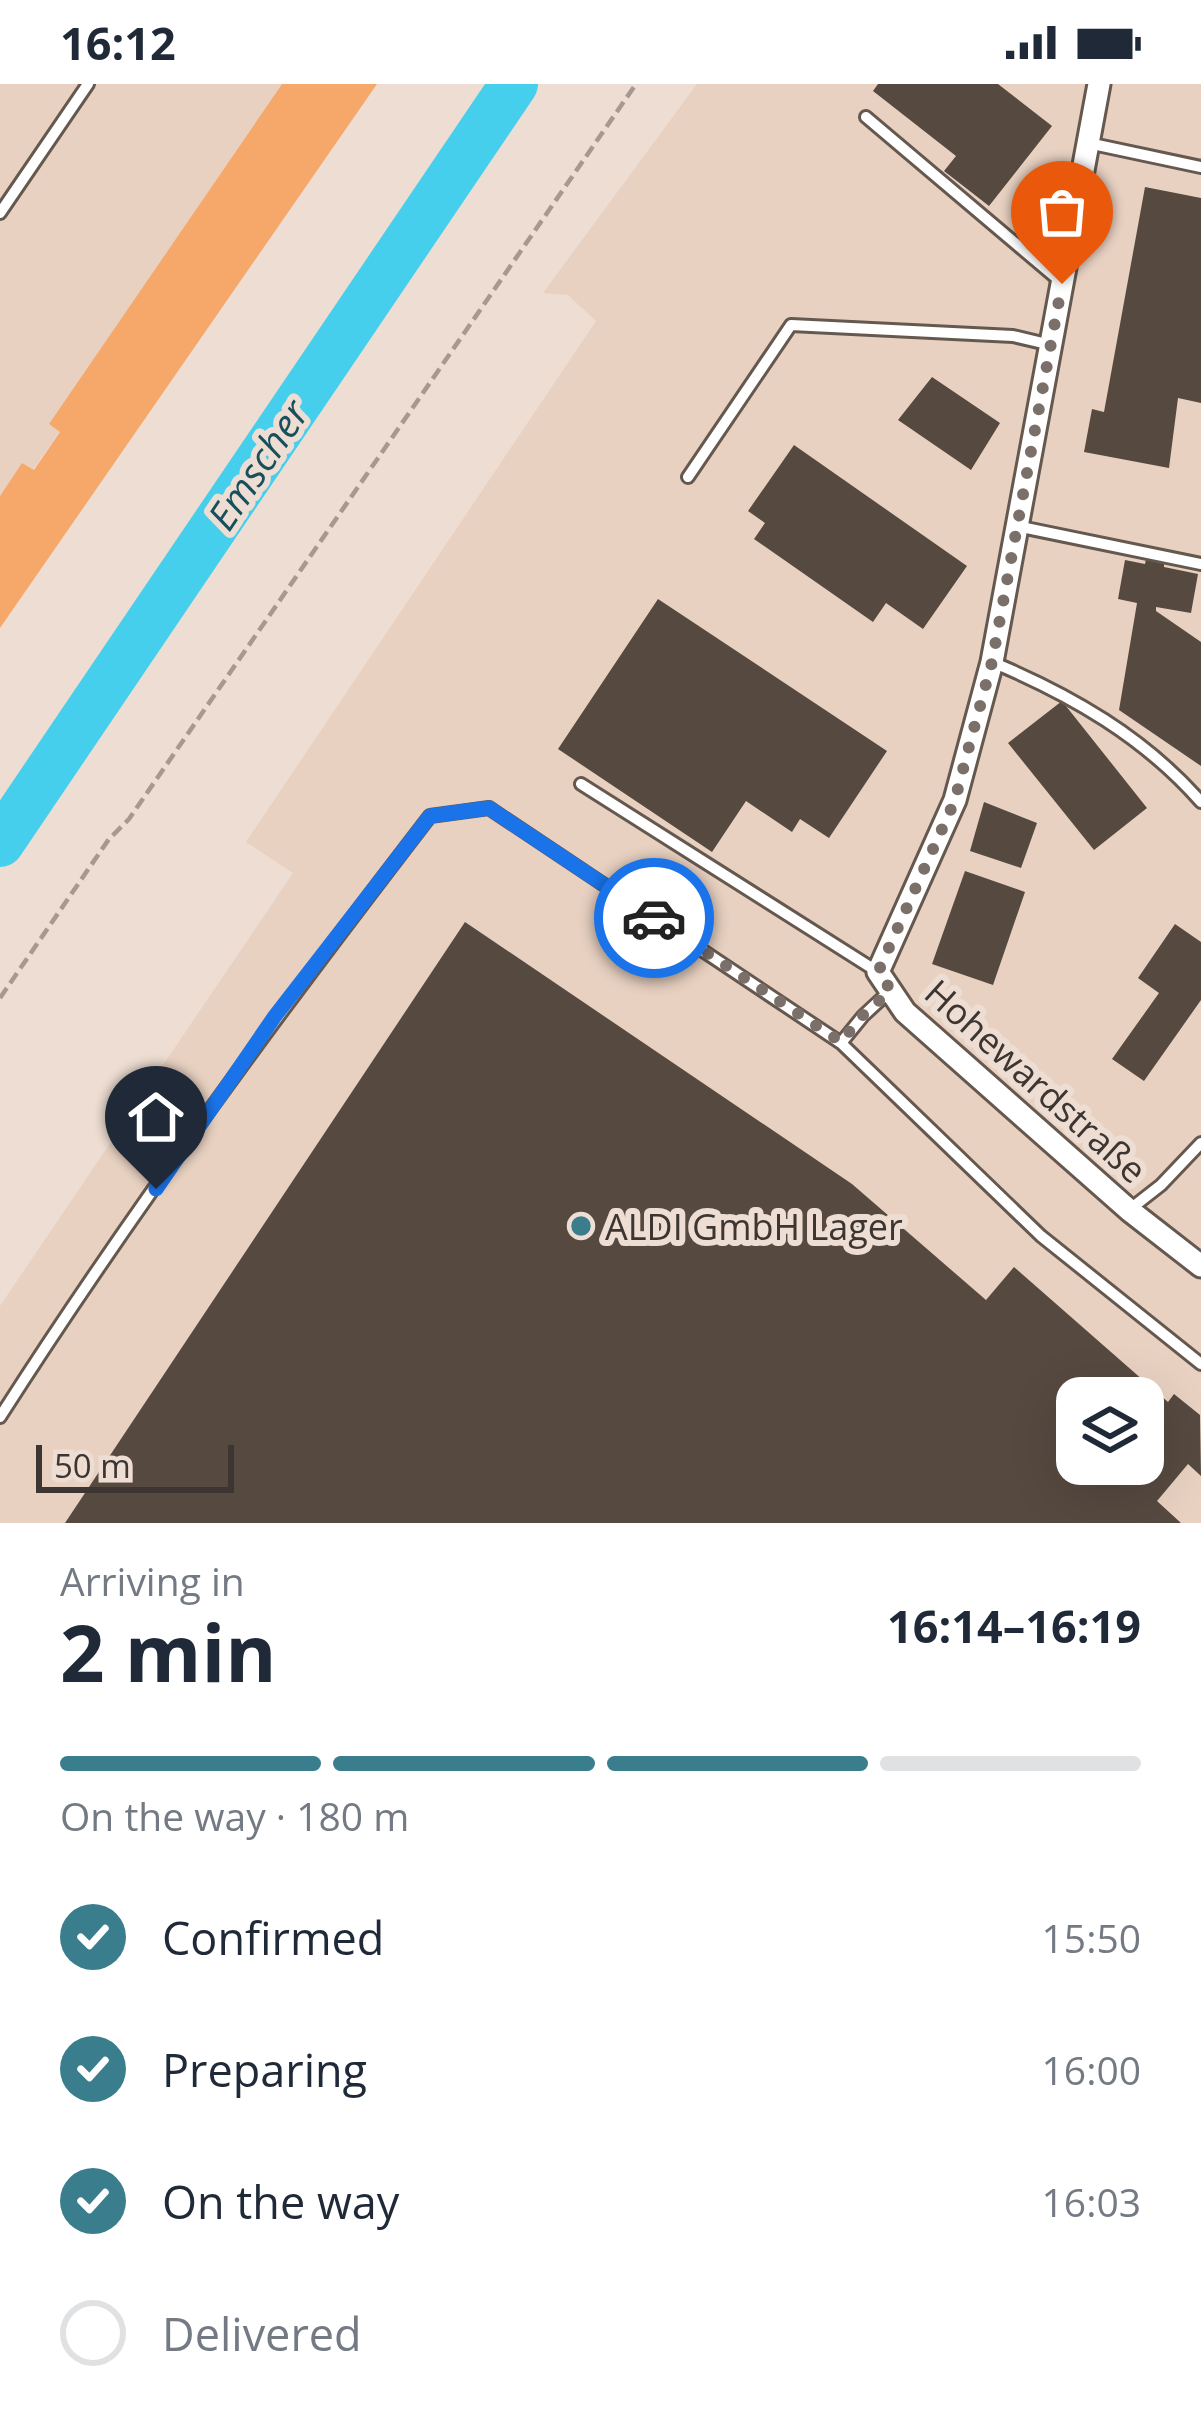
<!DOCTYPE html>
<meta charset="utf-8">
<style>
body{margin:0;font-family:"Open Sans",sans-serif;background:#f6f6f7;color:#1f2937;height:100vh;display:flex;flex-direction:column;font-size:45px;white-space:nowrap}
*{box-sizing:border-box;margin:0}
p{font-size:39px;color:#747a83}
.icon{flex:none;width:66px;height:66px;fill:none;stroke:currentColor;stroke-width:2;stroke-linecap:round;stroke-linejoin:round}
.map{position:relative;height:1439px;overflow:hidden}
.panel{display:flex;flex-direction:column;background:#fff;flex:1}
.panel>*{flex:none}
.fabs{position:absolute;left:1056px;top:1293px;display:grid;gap:24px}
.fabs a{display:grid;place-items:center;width:108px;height:108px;border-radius:24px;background:#fff;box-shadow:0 12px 48px #0002;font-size:60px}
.scale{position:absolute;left:36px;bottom:30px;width:198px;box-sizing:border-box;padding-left:12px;border:6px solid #3c3531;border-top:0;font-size:33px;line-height:42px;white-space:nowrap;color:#3c3531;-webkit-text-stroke:9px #edddd2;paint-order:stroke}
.pin{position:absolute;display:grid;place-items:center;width:102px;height:102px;color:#fff;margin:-123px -51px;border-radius:50% 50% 50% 0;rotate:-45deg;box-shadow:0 0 12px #0007}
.pin .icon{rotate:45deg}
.courier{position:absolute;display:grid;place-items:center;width:120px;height:120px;margin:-60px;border:9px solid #1a73e8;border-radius:50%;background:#fff;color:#222;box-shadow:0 3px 15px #0007}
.summary em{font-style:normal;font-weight:700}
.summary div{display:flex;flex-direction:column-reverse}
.summary{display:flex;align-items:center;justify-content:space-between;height:204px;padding:0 60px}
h1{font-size:78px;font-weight:700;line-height:90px}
.bar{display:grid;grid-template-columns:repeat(4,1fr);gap:18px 12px;align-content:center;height:144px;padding:0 60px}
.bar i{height:15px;border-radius:9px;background:#e0e1e3}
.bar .on{background:#3a7e8d}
.bar p{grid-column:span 4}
ol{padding:0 60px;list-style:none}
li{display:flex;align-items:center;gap:36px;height:132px}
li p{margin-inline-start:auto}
li .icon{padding:12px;border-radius:50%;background:#3a7e8d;color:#fff;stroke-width:4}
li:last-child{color:#747a83}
li i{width:66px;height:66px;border:6px solid #e0e1e3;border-radius:50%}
.status{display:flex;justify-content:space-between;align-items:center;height:84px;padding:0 60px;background:#fff;direction:ltr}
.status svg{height:33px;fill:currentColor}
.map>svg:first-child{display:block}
</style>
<div class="status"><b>16:12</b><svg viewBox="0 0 49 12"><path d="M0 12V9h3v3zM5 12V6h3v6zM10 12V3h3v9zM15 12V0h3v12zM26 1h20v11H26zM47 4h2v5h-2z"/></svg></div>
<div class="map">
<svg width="1201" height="1439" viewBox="0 0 1201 1439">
<rect width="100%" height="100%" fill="#edddd2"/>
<path fill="#e8d1c1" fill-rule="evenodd" d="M0,0H282L50,339L60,347L33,386L22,380L0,412Z
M697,0H1201V1439H0V1222L293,789L246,758L596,237L568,211L543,209ZM1077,1314H1143V1380H1077Z"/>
<path fill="#f6a86b" d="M282,0H377L0,544V412L22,379L34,386L60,348L49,340Z"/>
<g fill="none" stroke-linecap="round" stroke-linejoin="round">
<path stroke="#46cfec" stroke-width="48" d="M0,759L514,0"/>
</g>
<path fill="#564940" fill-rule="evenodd" d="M878,0H998L1052,42L989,122L944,87L956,72L873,7Z
M1145,103L1201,114V319L1178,314L1169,384L1084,368L1092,325L1104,328Z
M932,293L1000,339L971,386L898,336Z
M794,361L967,482L923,545L886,519L873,538L754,455L765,439L748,427Z
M1146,475L1164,478V483L1198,490L1191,529L1156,523V527L1201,558V682L1119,626L1137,519L1118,515L1125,476L1145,480Z
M658,515L887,667L829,754L800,735L792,748L746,717L712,768L558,665Z
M1062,617L1147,724L1094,766L1008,659Z
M984,718L1037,739L1021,784L970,767Z
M965,787L1025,808L993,901L932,880Z
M465,838L852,1100L986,1216L1014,1183L1168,1318L1174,1310L1200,1331L1201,1392L1188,1380L1157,1417L1181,1439H65ZM1077,1314H1143V1380H1077Z
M1175,840L1201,858V916L1144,997L1112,975L1159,909L1138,894Z"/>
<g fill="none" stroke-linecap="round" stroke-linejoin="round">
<g stroke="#65584e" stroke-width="16">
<path id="service" d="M866,33L1060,197
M1088,59L1201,83
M0,129L88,0
M688,393L791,241L1013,252L1051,261
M1016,442L1201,480
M992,578C1071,611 1144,653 1201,718
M581,700L878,888
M841,959L863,932L891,906
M1129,1126L1161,1101L1201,1059
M0,1333C133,1125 280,927 430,732L489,724L841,959L1041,1152L1201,1280"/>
</g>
<g stroke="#65584e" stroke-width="27">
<path id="minor" d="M1099,0L992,578L955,716L878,888L905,928L1129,1126L1201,1182"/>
</g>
<path stroke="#a59991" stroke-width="4.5" stroke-dasharray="12 6" stroke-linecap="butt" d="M0,914L109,755L129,735L636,0"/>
<use href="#service" stroke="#fff" stroke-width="10"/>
<use href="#minor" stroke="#fff" stroke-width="21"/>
</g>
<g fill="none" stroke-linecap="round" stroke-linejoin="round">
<path stroke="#7a7069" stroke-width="12" stroke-dasharray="0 21.6" d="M654,834L841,958L862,932L891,906L878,888L955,716L967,670L992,578L1062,200"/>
<path stroke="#1a73e8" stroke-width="15" d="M156,1105L275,932L430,732L489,724L654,834"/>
</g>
<circle fill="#3a7e8d" stroke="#edddd2" stroke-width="4.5" cx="581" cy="1142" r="12"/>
<g text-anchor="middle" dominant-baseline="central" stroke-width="12" stroke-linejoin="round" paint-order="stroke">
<g font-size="36" fill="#3c3531" stroke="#edddd2">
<text transform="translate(1036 997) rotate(42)">Hohewardstraße</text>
</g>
<g font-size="36" fill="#3c3531" stroke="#edddd2" text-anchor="start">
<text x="605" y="1142">ALDI GmbH Lager</text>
</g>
<g font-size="39" font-style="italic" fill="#17505c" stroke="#edddd2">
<text transform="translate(257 380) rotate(-56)">Emscher</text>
</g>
</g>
</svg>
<div class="fabs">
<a><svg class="icon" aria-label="layers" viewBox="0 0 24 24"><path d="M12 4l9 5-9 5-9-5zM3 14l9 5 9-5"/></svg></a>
</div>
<div class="scale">50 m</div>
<div class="pin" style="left:1062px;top:200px;background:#ea580c"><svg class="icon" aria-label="bag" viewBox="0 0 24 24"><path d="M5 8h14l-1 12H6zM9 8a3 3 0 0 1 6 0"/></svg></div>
<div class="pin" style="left:156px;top:1105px;background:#1f2937"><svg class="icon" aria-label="home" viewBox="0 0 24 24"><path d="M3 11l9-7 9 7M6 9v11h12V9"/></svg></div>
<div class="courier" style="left:654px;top:834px"><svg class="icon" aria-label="car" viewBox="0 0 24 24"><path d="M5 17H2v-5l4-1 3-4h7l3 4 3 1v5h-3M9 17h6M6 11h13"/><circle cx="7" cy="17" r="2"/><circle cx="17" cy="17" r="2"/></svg></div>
</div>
<section class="panel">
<div class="summary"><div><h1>2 min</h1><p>Arriving in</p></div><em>16:14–16:19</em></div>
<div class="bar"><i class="on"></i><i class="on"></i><i class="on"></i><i></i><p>On the way · 180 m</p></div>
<ol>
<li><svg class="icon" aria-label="check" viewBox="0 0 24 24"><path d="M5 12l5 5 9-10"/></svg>Confirmed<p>15:50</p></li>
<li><svg class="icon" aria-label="check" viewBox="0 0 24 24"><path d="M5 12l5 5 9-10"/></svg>Preparing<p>16:00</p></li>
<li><svg class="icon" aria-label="check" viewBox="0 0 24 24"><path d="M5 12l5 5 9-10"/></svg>On the way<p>16:03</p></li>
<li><i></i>Delivered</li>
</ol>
</section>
